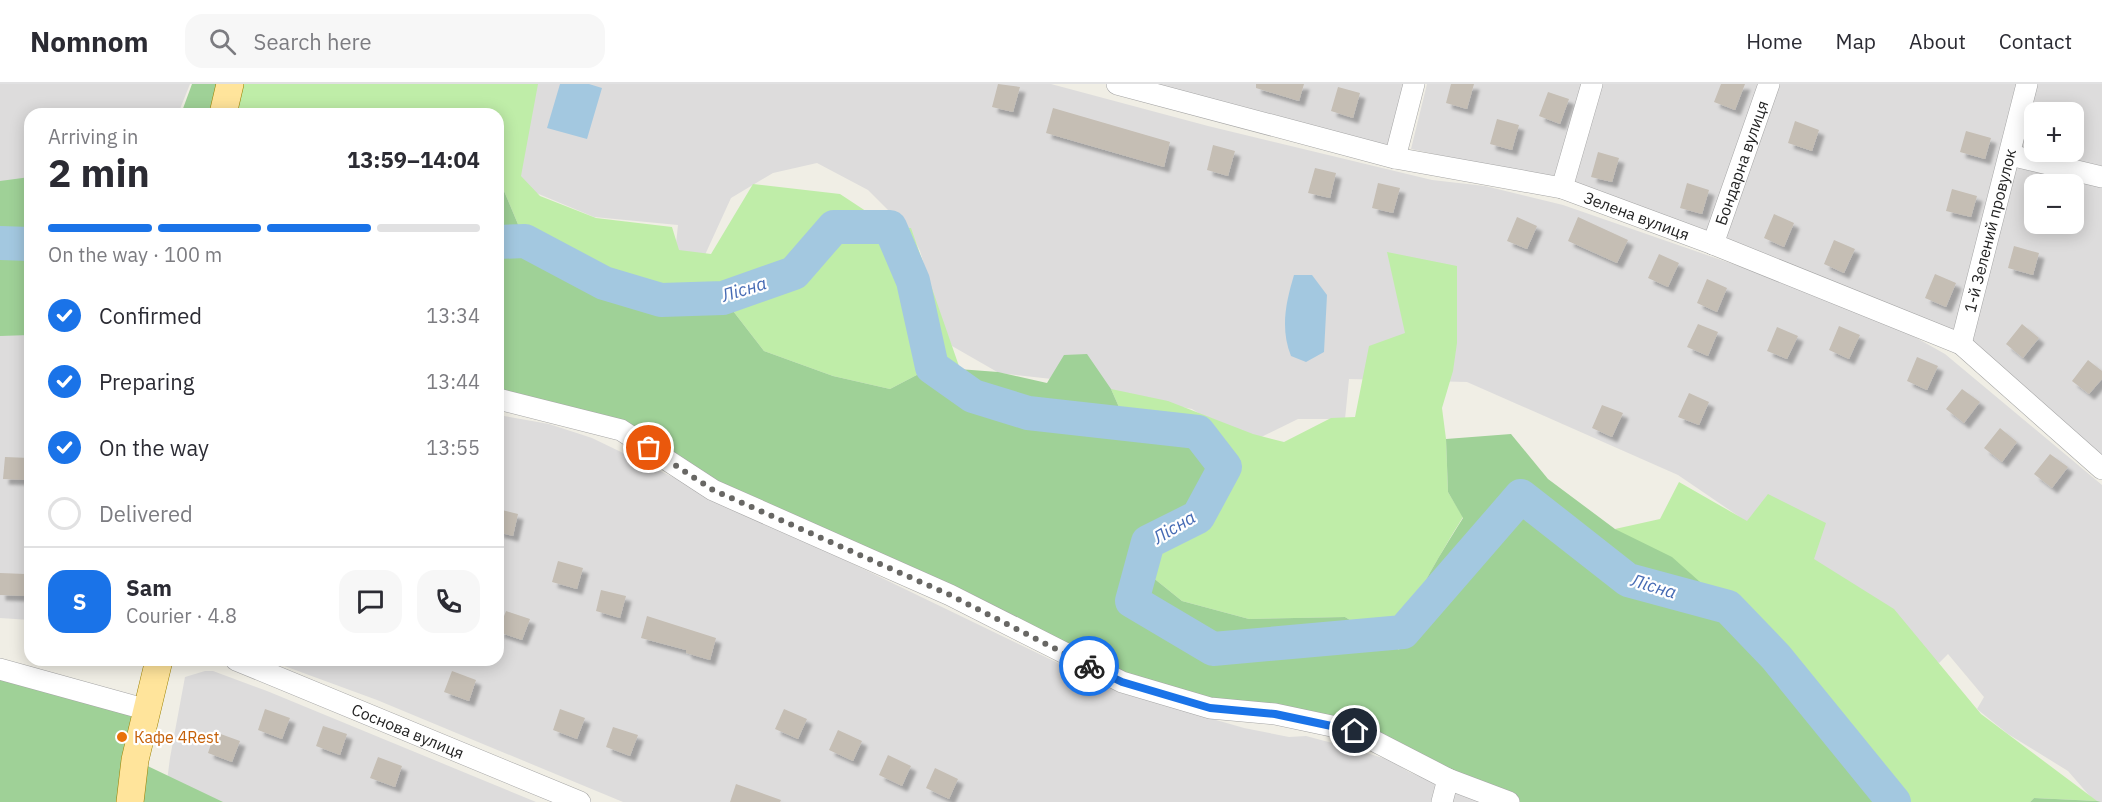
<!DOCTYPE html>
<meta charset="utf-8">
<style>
body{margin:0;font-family:"IBM Plex Sans",sans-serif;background:#f7f7f7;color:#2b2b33;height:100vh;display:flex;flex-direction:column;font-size:22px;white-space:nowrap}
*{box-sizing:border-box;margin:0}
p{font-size:20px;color:#7c7c81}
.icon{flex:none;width:33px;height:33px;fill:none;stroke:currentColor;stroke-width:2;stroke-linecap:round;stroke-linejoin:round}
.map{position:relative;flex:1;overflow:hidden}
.side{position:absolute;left:24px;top:24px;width:480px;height:558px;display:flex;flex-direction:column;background:#fff;border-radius:18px;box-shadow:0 3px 15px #0003}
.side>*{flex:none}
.tools{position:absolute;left:2024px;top:18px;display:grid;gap:12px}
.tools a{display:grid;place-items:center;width:60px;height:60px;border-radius:12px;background:#fff;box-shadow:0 3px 15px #0003;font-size:30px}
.pin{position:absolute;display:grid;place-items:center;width:51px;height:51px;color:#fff;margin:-26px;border:3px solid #fff;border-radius:50%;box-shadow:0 2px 6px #0007}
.courier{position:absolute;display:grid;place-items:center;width:60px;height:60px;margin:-30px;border:4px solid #1a73e8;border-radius:50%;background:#fff;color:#222;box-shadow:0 2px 8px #0007}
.headline em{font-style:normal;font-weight:700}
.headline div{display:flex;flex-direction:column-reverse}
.headline{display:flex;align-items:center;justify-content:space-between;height:102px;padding:0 24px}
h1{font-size:39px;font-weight:700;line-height:45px}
.bar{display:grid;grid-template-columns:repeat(4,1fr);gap:9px 6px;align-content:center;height:72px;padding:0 24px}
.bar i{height:8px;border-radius:4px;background:#e1e1e2}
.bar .selected{background:#1a73e8}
.bar p{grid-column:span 4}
.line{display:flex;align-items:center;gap:15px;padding:0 24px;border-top:2px solid #e1e1e2}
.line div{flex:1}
.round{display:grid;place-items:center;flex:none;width:63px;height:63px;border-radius:18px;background:#f7f7f7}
ol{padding:0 24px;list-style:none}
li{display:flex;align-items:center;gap:18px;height:66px}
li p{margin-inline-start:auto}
li .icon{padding:6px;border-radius:50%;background:#1a73e8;color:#fff;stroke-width:4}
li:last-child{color:#7c7c81}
li i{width:33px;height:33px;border:3px solid #e1e1e2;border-radius:50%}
header{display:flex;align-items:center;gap:36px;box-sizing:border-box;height:84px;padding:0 30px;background:#fff;border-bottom:2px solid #e1e1e2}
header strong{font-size:28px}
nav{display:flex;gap:33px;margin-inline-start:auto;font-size:21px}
.search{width:420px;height:54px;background:#f7f7f7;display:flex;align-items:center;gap:15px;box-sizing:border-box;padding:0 21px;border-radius:18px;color:#7c7c81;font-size:22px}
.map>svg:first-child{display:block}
</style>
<header>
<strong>Nomnom</strong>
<div class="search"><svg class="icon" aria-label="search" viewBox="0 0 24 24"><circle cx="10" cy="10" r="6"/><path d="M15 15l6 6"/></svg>Search here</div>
<nav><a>Home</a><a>Map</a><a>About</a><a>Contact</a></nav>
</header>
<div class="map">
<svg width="2102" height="718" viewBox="0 0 2102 718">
<defs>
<filter id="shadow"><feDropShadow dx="5.5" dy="5.5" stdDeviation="1.5" flood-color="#0004"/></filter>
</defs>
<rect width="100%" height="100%" fill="#f0eee5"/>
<path fill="#dddcdc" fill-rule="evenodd" d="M0,0H190L178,30H30V104L0,108Z
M342,0H1051L1208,42L1432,96L1485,102L1563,121L1773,194L1897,243L1945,270L2102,401V718H2095L2068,687L2008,650L1977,625L1984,613L1948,570L1939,579L1797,472L1678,391L1467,298L1349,295L1345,335H1298L1255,356L1237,353L1192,325L1126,312L1097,300L999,289L952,262L941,237L920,167L911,149L868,106L817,79L773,89L731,114L704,173L675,169L678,141L594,133L498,93V30Z
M1150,0H1404L1389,61L1383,63Z
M1427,0H2102V376L2038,315L1829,196L1698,143L1572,100L1411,65ZM2034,28H2073V68H2034ZM2034,100H2073V140H2034Z
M0,228L30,244V536L0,534Z
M498,331L549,340L592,354L1118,608L1244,644L1289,653L1306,652L1336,660L1390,676L1409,688L1485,718H623L377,616L268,576H498Z
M205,587H213L267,607L536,718H182L167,697L170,674L185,593Z"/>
<path fill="#bfeda8" d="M230,0H538L521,92L540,112L596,134L672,143L679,166L711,170L753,100L840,110L890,143L911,144L960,285L932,283L890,305L833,292L764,267L723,214L661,216L604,199L525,157L504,107L498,101V30H223Z
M1387,168L1457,182V259L1453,287L1442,324L1446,355L1448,408L1463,433C1438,474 1409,520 1399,567L1345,533L1249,535L1182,517L1141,484L1148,458L1198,433V348L1126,339L1111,305L1168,317L1253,350L1284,358L1331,334L1355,333L1369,262L1405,249Z
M1679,398L1747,437L1768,410L1826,439L1814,475L1894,525L1981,630L2097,717L2034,714L2030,718H1894L1776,573L1728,523L1615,445L1660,435Z"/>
<path fill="#9fd197" d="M192,0H230L223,30H181Z
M30,93V251L0,252V97Z
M498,101L504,107L525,157L604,199L661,216L723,214L764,267L833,292L890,305L932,283L998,288L1047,299L1064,271L1087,270L1111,305L1126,339L1198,348L1225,383L1198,433L1148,458L1141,484L1182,517L1249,535L1345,533L1399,566C1409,519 1438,474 1463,434L1448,408L1446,355L1511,350L1548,395L1615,445L1672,473L1728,523L1776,573L1894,718H1509L1355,647L1122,598L761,429L621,346L498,315Z
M0,585L148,626L135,676L223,718H0Z
M2034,714L2097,717L2101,718H2030Z"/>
<path fill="#a3c8e0" d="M560,0H589L602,4L587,55L547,44Z
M1294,191H1312L1327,211L1324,268L1306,278L1291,272C1280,244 1286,218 1294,191Z"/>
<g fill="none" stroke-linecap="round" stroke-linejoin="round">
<path stroke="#a3c8e0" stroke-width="34" d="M498,158L525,157L604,199L661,216L723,214L794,189L834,143H890L913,197L932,283L973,312L1028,329L1198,348L1225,383L1198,433L1148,458L1132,517L1213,565L1403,548L1521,412L1628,496L1728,523L1776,573L1894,718
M0,159L30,160"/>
</g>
<path fill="#c5beb4" filter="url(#shadow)" d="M998,0L1020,3L1013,28L992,23Z
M1256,0H1304L1299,17L1256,4Z
M1451,0H1474L1467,25L1446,19Z
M1721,0H1745L1735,26L1714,18Z
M1338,3L1360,9L1353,34L1331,27Z
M1548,8L1569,15L1560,40L1539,32Z
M1053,24L1170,58L1164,83L1046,49Z
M1497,35L1519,41L1512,66L1490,60Z
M1795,37L1819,46L1812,67L1788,59Z
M1966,47L1991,54L1985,75L1960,68Z
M1213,61L1235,67L1228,92L1207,86Z
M1598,68L1619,74L1612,98L1591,93Z
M1315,84L1336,89L1330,114L1308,109Z
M1378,99L1400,104L1393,129L1372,124Z
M1687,99L1709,106L1702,130L1680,124Z
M1952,105L1977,112L1971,133L1946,127Z
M1774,130L1794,139L1784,163L1764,154Z
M1517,133L1537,142L1527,165L1507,157Z
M1578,133L1628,156L1617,179L1568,157Z
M1834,156L1855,165L1844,189L1824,180Z
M2014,162L2039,169L2033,191L2008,184Z
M1659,170L1679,179L1668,203L1648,194Z
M1935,190L1956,199L1946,223L1925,214Z
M1707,195L1727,204L1717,228L1697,219Z
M1698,240L1718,248L1708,272L1687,263Z
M2022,240L2039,254L2023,274L2006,260Z
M1839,242L1860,251L1849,275L1829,266Z
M1777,243L1798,252L1787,275L1767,267Z
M1917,273L1938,282L1927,306L1907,297Z
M2088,276L2102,287V295L2089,310L2072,297Z
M1962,305L1980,318L1964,339L1946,325Z
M1689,309L1709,318L1699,341L1678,333Z
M1602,321L1623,329L1612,353L1592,344Z
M2000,344L2017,358L2002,378L1984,364Z
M2050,370L2068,383L2052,404L2034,390Z
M5,373L30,374L29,396L3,395Z
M498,425L518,430L513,452L498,448Z
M558,477L583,484L577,505L552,498Z
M0,489L26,490L25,512L0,511Z
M601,506L626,512L620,534L596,527Z
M506,527L530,535L522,556L498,548Z
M647,532L716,554L710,576L686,569V566L641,554Z
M452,587L476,596L469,617L444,608Z
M265,625L290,634L282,655L258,646Z
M560,625L585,634L577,655L553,646Z
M784,625L807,635L798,655L775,645Z
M323,642L347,650L340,671L316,662Z
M613,643L638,651L630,672L606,663Z
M838,646L862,657L853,677L829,666Z
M215,648L240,657L232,678L208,669Z
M888,671L911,682L902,702L879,691Z
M378,673L402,682L395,703L370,694Z
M935,684L958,695L949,715L926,704Z
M736,700L781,716L780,718H730Z"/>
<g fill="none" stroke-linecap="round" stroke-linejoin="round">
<g stroke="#a6a6a6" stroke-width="22">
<g id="minor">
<path id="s1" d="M1117,0L1395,74L1562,104L1713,160L1961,260L2102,385"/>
<path d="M2010,71L2102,93"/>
<path d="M1395,74L1414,0"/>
<path d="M1562,104L1592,0"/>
<path id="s2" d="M1713,160L1769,0"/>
<path id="s3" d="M1961,260L2027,0"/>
<path d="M498,315L621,346L713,406L950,511L1122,598L1210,624L1275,630L1355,647L1448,695L1509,718"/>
<path id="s4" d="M236,576L580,718"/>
<path d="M0,585L148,626"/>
<path d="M1442,718L1448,695"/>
</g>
</g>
<g stroke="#9a8000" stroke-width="28">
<path id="major" d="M223,30L230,0
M130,718L135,676L159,576"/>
</g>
<use href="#minor" stroke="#fff" stroke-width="21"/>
<use href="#major" stroke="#ffe49b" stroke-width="27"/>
</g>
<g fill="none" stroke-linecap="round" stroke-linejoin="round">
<path stroke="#686764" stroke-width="6" stroke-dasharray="0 10.8" d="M649,364L713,406L950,511L1089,582"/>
<path stroke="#1a73e8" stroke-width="8" d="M1089,582L1122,598L1210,624L1275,630L1355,647"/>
</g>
<circle fill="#e8710a" stroke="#fff" stroke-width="2" cx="122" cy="653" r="6"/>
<g text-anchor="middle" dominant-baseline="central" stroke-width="4.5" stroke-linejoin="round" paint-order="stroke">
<g font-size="16" fill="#1f1f1f" stroke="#fff">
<text stroke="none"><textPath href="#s2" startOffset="86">Бондарна вулиця</textPath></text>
<text stroke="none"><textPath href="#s1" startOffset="537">Зелена вулиця</textPath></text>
<text stroke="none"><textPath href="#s3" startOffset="117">1-й Зелений провулок</textPath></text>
<text stroke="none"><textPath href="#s4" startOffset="186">Соснова вулиця</textPath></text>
</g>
<g font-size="16" fill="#c56008" stroke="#fff" text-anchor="start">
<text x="134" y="653">Кафе 4Rest</text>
</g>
<g font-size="18" font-style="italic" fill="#466bb4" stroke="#fff">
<text transform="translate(744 205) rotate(-17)">Лісна</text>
<text transform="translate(1174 443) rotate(-31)">Лісна</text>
<text transform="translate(1654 502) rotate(17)">Лісна</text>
</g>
</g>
</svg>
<div class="tools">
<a>+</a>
<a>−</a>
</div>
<div class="pin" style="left:649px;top:364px;background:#ea580c"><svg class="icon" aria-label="bag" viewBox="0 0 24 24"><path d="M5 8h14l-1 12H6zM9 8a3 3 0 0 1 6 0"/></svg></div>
<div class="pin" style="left:1355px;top:647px;background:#1f2937"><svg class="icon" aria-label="home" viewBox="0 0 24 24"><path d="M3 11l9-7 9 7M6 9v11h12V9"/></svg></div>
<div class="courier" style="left:1089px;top:582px"><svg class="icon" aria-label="bike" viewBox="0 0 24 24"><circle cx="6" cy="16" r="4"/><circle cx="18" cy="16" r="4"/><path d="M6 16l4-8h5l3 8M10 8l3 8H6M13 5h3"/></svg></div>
<section class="side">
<div class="headline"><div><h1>2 min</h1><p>Arriving in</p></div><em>13:59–14:04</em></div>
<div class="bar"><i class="selected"></i><i class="selected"></i><i class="selected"></i><i></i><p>On the way · 100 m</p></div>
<ol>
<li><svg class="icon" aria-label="check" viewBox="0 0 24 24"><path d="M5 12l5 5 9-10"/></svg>Confirmed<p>13:34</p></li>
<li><svg class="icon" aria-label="check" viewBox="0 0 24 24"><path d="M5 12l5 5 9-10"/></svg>Preparing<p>13:44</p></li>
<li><svg class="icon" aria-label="check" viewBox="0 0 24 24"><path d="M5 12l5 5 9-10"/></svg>On the way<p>13:55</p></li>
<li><i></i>Delivered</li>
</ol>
<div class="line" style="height:108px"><b class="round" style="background:#1a73e8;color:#fff">S</b><div><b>Sam</b><p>Courier · 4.8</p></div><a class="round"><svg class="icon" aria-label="chat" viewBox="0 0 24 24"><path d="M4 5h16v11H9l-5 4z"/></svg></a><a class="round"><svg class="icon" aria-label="phone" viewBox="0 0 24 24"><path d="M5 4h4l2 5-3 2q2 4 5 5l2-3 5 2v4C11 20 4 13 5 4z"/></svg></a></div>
</section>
</div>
